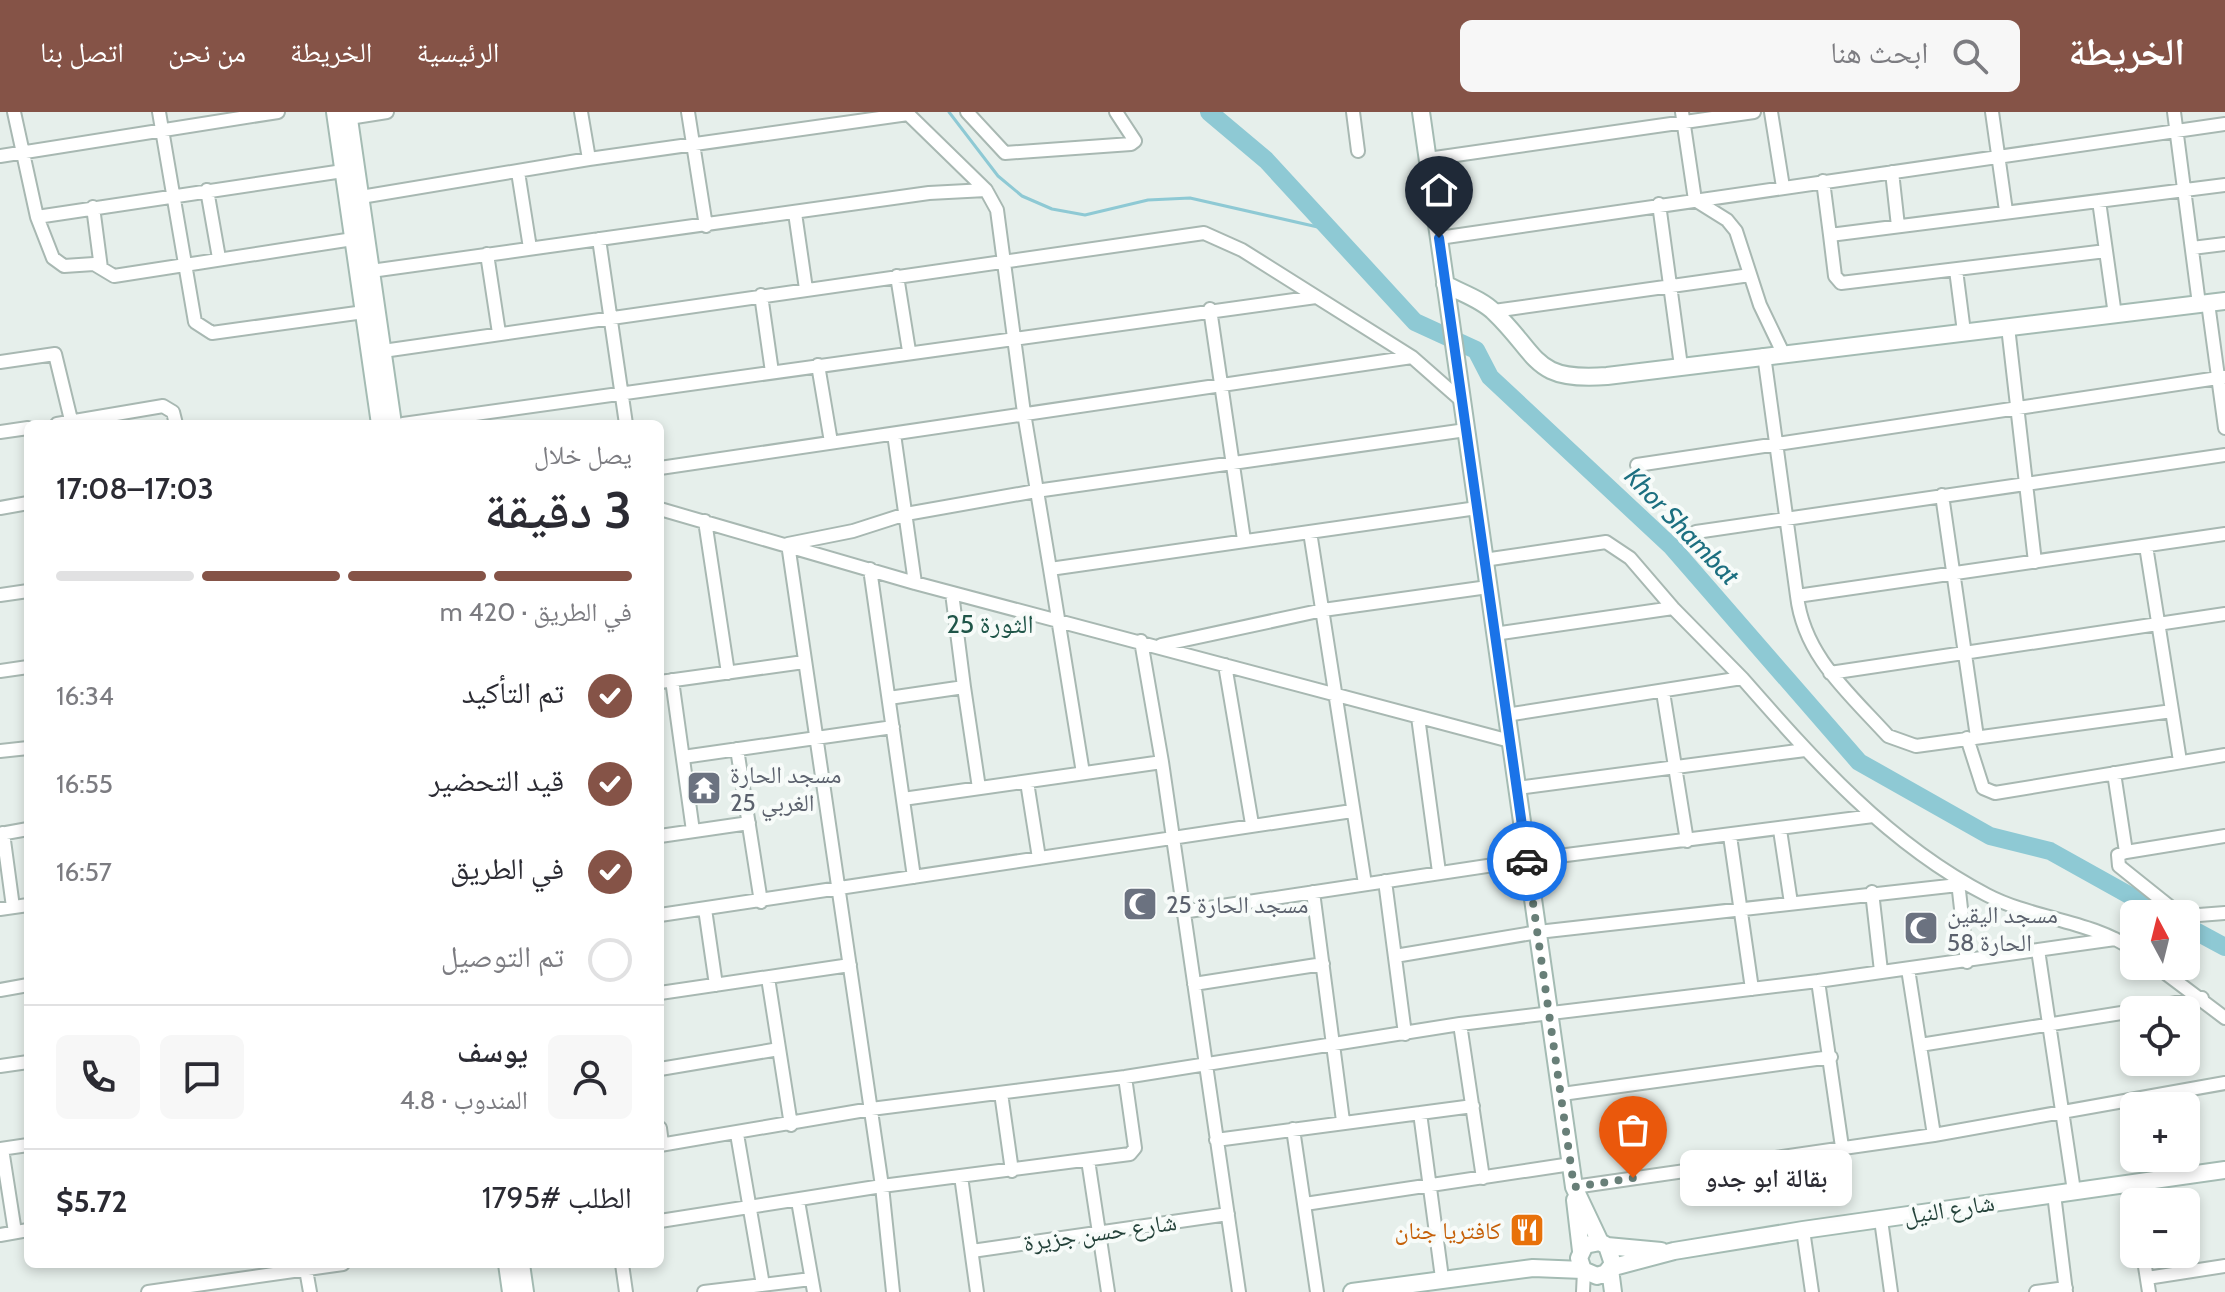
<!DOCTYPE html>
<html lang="ar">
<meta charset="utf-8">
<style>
body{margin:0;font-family:Cabin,"Noto Naskh Arabic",sans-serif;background:#f7f7f7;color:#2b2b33;direction:rtl;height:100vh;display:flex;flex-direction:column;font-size:30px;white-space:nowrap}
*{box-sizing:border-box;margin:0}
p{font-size:26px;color:#7c7c81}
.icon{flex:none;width:44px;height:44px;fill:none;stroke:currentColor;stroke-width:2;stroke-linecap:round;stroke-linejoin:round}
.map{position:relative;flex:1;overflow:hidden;direction:ltr}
.panel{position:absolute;left:24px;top:308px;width:640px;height:848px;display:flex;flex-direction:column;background:#fff;border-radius:12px;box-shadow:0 4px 12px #0003;direction:rtl}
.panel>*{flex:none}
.needle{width:52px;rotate:353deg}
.fabs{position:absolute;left:2120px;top:788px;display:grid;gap:16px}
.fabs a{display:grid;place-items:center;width:80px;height:80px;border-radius:12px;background:#fff;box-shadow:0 4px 12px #0003;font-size:40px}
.pin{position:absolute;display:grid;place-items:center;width:68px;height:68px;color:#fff;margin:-82px -34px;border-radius:50% 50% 50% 0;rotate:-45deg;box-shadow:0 0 8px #0007}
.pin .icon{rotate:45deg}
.courier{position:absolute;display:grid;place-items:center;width:80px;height:80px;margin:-40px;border:6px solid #1a73e8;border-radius:50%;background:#fff;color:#222;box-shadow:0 2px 10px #0007}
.bubble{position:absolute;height:56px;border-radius:12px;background:#fff;box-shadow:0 4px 12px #0003;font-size:26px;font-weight:600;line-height:56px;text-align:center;direction:rtl}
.head em{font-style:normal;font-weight:600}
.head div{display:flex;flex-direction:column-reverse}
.head{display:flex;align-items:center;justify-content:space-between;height:136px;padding:0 32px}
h1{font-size:52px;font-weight:600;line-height:60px}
.bar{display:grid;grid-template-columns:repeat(4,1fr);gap:12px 8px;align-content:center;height:96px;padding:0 32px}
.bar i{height:10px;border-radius:6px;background:#e1e1e2}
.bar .on{background:#855347}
.bar p{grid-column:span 4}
.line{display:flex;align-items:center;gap:20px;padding:0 32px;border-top:2px solid #e1e1e2}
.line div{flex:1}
.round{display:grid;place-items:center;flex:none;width:84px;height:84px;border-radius:12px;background:#f7f7f7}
ol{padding:0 32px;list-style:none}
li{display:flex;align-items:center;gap:24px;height:88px}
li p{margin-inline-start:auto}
li .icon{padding:8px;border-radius:50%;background:#855347;color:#fff;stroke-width:4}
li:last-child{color:#7c7c81}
li i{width:44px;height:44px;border:4px solid #e1e1e2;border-radius:50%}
header{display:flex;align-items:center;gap:48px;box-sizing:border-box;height:112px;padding:0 40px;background:#855347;color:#fff}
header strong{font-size:38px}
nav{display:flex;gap:44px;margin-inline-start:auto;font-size:28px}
.search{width:560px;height:72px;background:#f7f7f7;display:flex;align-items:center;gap:20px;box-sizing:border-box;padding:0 28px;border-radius:12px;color:#7c7c81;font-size:30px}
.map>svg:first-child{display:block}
</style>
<header>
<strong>الخريطة</strong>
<div class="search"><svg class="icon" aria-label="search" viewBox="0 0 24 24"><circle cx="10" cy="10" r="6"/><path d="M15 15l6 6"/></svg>ابحث هنا</div>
<nav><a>الرئيسية</a><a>الخريطة</a><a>من نحن</a><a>اتصل بنا</a></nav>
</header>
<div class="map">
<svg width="2225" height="1180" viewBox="0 0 2225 1180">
<rect width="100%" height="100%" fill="#e6efeb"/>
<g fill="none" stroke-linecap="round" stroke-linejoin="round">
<path stroke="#8ec9d4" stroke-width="3" d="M949,0L998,64L1022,84L1052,97L1085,103L1148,88L1190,86L1331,118"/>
<path stroke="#8ec9d4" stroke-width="18" d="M1209,0L1266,48L1415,210L1476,238L1490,265L1672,435L1859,650L1990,724L2050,739L2163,802
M2186,814L2225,835"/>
<g stroke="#a8b8b2" stroke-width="16">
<path id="street" d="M14,0L37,105L53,146L64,154L94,152L114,164L353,127
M159,0L195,210L212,221L364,200
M581,0L589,47
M688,0L706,114
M906,0L986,78
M967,0L1005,41L1131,32L1135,29L1116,0
M1353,0L1358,39
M1682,0L1695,88L1727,108L1736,119L1760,193L1783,241
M1771,0L1783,75
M1992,0L2006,99
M2174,0L2199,192
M349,6L387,0
M0,44L278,0
M1428,47L1754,0
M518,60L530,136
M1892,60L1898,114
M1823,69L1830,123L2225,73
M207,78L219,146
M361,85L589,47L908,2
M2099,89L2115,203
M1659,92L1681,254
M93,95L101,156
M795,101L806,177
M37,105L343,59
M1830,123L1835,164L1841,171L2106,139
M1439,126L2225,12
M599,127L626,312
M2192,136L2225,132
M487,142L499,221
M1956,158L1964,220
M371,159L929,81L986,78L997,98L1024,301L1050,457
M897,164L909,239
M761,183L772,260
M2208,191L2225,316
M1210,197L1244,428
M1494,199L1750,163
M2008,215L2035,450
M383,239L1204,121L1242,138L1412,245L1462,289
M1764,243L1797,484
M0,250L55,242L72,312
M818,253L831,330
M57,312L163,294L173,300L176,312
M403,312L1316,185
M0,320L28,316
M894,322L915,471
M1637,353L2225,265
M660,356L1412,245
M1942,383L1977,625
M0,396L28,391
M660,397L915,471L1510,629
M705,409L728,561
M1310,420L1365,772
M1696,420L2225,343
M2146,434L2180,649
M1484,448L1606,430L1630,446L1673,496L1742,566
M870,457L914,765
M0,483L28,479
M1494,522L1673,496
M1141,529L1162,650L1239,1180
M1161,533L1323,498L1488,475
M1225,553L1252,712
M0,559L28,555
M1830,561L2225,502
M672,568L693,719
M660,570L804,550
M964,575L979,676
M1663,580L1687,729
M889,586L964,575L952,481
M2172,599L1916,634L1888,624C1849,581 1804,544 1797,484L2225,422
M1506,603L1742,566C1814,648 1888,732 1987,783C2033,807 2090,808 2134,838
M1418,605L1439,760
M1967,626L1983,676L1995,681L2225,643
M737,637L761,790
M0,639L28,636
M683,645L893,615
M1083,661L1050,457L1477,396
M2114,661L2126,740L2225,724
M1027,670L1039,746
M1517,676L1805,638
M903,687L1162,650
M1780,718L1791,791
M3,721L13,795
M0,722L28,717
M660,724L749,711
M1730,724L1752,877
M2126,740L2118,743L2119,754L2179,802
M1385,769L1405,922
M1958,770L1967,850
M1313,780L1343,1009
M1872,780L1881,859
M0,797L28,793
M705,797L716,873
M1182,800L1527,748L1873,704
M660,803L1352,699
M2186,804L2225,801
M2038,838L2074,1079
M1395,844L1538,820L1967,772
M2156,854L2225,906
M1908,857L1934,1023
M768,866L791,1013
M1818,869L1842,1035
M1194,872L1323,852
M0,878L28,873
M660,881L850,853
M2137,898L2202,886
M1460,912L1483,1066
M1920,933L2134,899
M0,954L28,950
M660,957L779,937
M1001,981L1012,1059
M1562,982L1831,945
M1420,1001L1442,1166
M660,1016L662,1032
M1293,1017L1317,1180
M737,1022L763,1173
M1216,1028L1473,994
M660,1033L871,997L1125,965L1460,912L1818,869L2115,827
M0,1037L28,1033
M2,1037L15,1120
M1088,1048L1108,1180
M961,1064L977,1180
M2132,1071L2135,1090
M1574,1075L1934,1023L2225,971
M2054,1082L2066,1180
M798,1089L814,1180
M1305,1092L1571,1052
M1881,1108L1891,1180
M660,1109L882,1074L1130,1042L1135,1036L1125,965
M1803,1118L1812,1180
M0,1123L28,1118
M972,1139L1228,1102
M2143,1142L2149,1180
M305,1152L310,1180
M622,1152L626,1180
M2147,1166L2225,1154
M148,1180L343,1152
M704,1180L811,1167
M893,1180L882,1074L788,432L853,419L906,402L1036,379L1466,318
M1583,1180L1584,1159
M2036,1180L2066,1176"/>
</g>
<g stroke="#a4bbb3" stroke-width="20">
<path id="secondary" d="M335,0L380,312
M348,0L393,312
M1421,0L1574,1075L1600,1130
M1445,172C1461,181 1481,187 1494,200C1540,244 1532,270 1607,264L2225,189
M1575,1088L1581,1139
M1607,1134L1661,1139
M507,1152L511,1180
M521,1152L525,1180
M1610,1156L1674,1139L1803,1118L2225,1058
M1610,1157L1613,1180
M1352,1180L1533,1156L1583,1158L1597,1164L1606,1161L1613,1152L1607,1134L1600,1130L1585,1133L1579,1146L1583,1158"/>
</g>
<use href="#street" stroke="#fff" stroke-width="12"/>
<use href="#secondary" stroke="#fff" stroke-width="16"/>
</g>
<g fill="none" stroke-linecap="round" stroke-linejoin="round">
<path stroke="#687f78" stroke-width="8" stroke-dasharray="0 14.4" d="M1527,749L1574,1075L1633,1066"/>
<path stroke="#1a73e8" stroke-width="10" d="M1439,126L1527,749"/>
</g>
<defs>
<g id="temple-square" transform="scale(1.8)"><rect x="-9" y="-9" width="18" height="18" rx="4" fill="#6b7280" stroke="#f7fbf9"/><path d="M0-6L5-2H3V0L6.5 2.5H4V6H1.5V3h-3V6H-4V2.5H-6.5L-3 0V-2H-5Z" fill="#fff"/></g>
<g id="mosque-square" transform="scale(1.8)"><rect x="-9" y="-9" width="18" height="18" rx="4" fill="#6b7280" stroke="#f7fbf9"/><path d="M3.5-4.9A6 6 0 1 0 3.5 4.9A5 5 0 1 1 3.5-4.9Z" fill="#fff"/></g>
<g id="restaurant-square" transform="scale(1.8)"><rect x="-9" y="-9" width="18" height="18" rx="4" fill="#e8710a" stroke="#f7fbf9"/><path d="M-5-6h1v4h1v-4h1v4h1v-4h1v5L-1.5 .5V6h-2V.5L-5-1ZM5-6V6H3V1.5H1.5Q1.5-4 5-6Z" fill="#fff"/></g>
</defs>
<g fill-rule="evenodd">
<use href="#temple-square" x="704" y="676"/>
<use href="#mosque-square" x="1140" y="792"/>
<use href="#mosque-square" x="1921" y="816"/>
<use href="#restaurant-square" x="1527" y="1118"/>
</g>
<g text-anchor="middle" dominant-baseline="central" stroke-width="8" stroke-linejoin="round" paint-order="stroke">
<g font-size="24" fill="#5b616d" stroke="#f7fbf9" text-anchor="start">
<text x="730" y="662">مسجد الحارة<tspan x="730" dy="28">25 الغربي</tspan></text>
<text x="1166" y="792">مسجد الحارة 25</text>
<text x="1947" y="802">مسجد اليقين<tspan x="1947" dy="28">الحارة 58</tspan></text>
</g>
<g font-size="24" fill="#24423a" stroke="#f7fbf9">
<text transform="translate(1949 1097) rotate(-9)">شارع النيل</text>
<text transform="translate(1100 1120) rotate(-8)">شارع حسن جزيرة</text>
</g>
<g font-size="24" fill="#c56008" stroke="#f7fbf9" text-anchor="end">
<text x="1501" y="1118">كافتريا جنان</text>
</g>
<g font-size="26" font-style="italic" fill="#1c6f80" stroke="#f7fbf9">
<text transform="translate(1682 414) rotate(46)">Khor Shambat</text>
</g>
<g font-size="26" fill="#1f5548" stroke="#f7fbf9">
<text x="990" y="512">الثورة 25</text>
</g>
</g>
</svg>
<div class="fabs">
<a><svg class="needle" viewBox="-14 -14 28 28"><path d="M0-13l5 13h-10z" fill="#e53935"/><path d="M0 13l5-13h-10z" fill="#7c7c81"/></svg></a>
<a><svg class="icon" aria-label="locate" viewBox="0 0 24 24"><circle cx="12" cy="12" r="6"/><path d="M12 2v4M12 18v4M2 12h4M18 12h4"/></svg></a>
<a>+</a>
<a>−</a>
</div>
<div class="pin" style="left:1633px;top:1066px;background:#ea580c"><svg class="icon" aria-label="bag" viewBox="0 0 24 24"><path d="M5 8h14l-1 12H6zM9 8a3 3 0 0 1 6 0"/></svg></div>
<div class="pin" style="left:1439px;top:126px;background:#1f2937"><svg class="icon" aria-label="home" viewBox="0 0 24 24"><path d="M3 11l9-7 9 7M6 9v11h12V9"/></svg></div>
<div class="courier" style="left:1527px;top:749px"><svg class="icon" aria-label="car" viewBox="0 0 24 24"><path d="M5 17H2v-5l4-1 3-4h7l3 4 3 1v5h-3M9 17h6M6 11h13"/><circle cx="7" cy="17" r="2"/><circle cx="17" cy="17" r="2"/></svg></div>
<div class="bubble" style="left:1680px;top:1038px;width:172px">بقالة ابو جدو</div>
<section class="panel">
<div class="head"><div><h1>3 دقيقة</h1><p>يصل خلال</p></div><em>17:03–17:08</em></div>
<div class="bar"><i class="on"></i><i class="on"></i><i class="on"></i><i></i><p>في الطريق · 420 m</p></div>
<ol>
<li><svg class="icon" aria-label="check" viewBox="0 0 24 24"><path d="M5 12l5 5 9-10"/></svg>تم التأكيد<p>16:34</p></li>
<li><svg class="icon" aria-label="check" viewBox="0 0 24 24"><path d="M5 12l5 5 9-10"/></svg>قيد التحضير<p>16:55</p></li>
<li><svg class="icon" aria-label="check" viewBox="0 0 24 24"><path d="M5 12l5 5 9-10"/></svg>في الطريق<p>16:57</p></li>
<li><i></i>تم التوصيل</li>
</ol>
<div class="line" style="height:144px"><a class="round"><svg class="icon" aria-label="person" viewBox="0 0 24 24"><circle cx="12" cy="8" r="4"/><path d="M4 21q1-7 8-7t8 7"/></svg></a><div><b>يوسف</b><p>المندوب · 4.8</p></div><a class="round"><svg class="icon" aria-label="chat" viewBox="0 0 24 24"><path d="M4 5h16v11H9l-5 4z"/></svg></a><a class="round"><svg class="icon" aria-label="phone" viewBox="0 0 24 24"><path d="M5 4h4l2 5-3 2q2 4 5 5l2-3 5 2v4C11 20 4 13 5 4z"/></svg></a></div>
<div class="line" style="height:104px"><div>الطلب #1795</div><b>$5.72</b></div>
</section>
</div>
